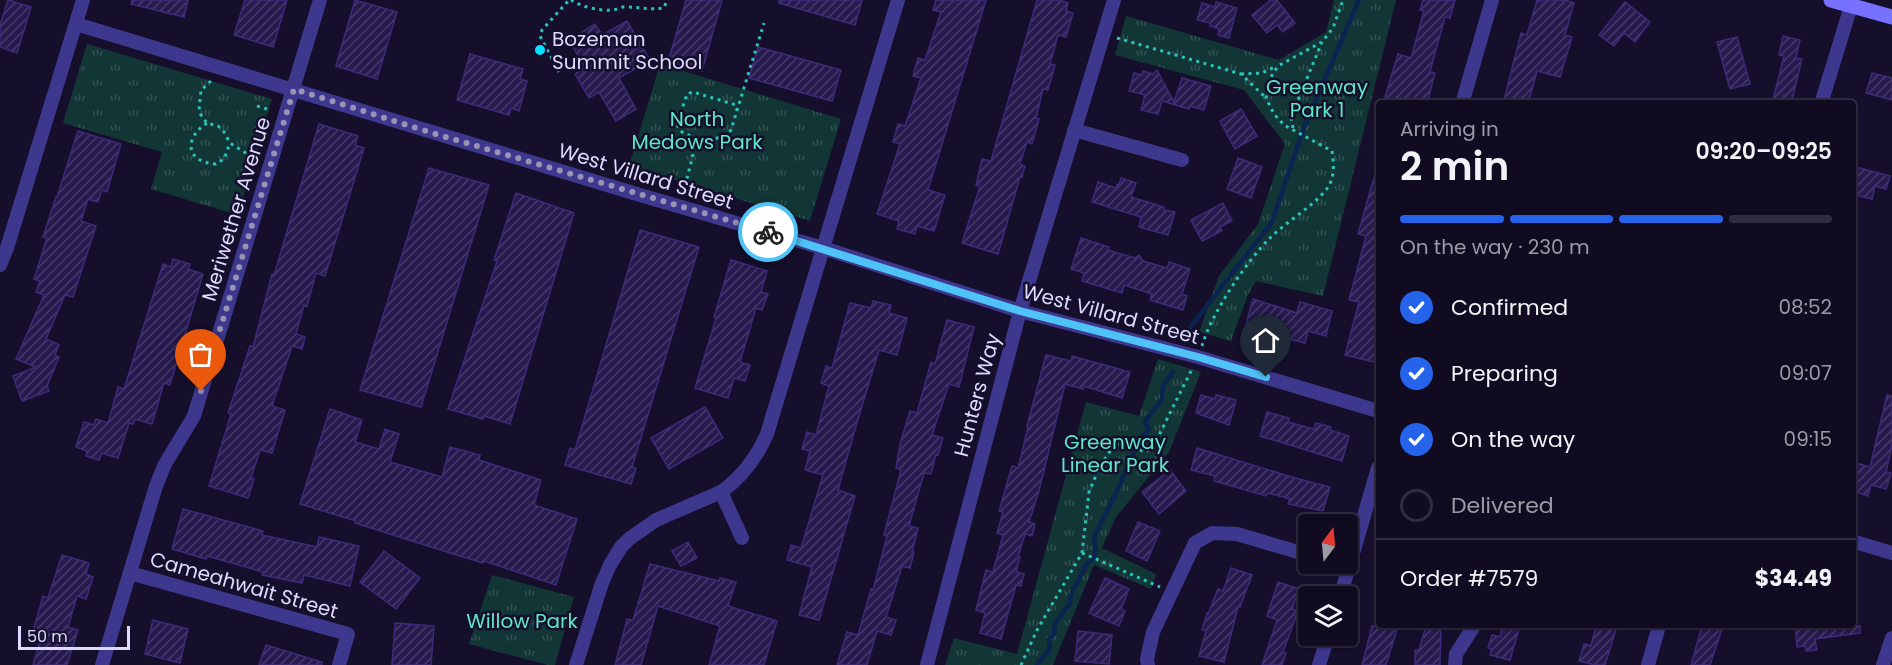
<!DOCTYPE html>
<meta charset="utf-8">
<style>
body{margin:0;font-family:Poppins,sans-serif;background:#1e192e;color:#f1f3f6;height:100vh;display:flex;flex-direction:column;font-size:22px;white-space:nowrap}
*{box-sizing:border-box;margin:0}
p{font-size:20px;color:#9c9ba5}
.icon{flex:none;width:33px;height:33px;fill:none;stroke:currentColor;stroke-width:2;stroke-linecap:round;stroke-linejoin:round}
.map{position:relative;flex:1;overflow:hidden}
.details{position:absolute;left:1376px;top:100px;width:480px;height:528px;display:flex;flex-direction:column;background:#100b21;border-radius:6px;box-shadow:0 2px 4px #0004,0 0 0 2px #302b3f}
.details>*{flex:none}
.needle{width:39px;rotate:16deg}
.controls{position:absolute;left:1298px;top:514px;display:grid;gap:12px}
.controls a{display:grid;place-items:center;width:60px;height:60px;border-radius:6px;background:#100b21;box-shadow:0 2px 4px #0004,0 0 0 2px #302b3f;font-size:30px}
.scale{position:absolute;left:18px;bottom:15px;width:112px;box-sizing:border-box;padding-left:6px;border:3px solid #dfdaff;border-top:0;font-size:16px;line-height:21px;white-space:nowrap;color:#dfdaff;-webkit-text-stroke:4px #150f2c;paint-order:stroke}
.pin{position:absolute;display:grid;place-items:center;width:51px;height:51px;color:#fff;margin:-62px -26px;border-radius:50% 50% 50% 0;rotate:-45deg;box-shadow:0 0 6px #0007}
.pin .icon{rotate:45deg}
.courier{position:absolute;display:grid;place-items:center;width:60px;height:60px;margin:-30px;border:4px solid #4fc3f7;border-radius:50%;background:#fff;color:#222;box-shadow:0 2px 8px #0007}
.overview em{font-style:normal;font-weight:600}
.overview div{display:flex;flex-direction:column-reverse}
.overview{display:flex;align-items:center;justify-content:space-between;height:102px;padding:0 24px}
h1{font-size:39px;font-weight:600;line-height:45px}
.bar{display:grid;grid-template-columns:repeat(4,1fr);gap:9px 6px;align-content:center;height:72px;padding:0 24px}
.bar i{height:8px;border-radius:4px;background:#302b3f}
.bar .current{background:#2563eb}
.bar p{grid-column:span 4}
.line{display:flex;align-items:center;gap:15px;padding:0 24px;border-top:2px solid #302b3f}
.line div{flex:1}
ol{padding:0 24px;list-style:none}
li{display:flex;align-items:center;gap:18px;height:66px}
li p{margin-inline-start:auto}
li .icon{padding:6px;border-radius:50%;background:#2563eb;color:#fff;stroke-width:4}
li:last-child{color:#9c9ba5}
li i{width:33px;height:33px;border:3px solid #302b3f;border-radius:50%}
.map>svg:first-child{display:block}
</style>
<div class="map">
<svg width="1892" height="665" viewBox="0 0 1892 665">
<defs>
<pattern id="park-tufts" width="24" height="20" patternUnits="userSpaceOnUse" patternTransform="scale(1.5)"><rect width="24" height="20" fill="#123635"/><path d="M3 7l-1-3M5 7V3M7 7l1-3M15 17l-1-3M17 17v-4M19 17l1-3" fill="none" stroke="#345253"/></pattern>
<pattern id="building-hatch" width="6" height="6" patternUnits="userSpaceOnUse" patternTransform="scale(1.5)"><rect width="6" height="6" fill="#261a4e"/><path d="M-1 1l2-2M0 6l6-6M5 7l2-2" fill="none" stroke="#453b69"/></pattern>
</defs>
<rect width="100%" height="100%" fill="#150f2c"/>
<path fill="url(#park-tufts)" d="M1334,0H1396L1323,296L1256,281L1248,295L1231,341L1199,332L1219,276L1258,224L1285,144L1244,90L1115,55L1126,16L1279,60L1326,32Z
M87,44L272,99L238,215L151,189L162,152L63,123Z
M660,64L841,119L810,221L629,166Z
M1158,359L1201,372L1169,452L1116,517L1102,548L1156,574L1151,589L1094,565L1053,665H945L954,638L1017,654L1086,402L1139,416Z
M492,575L574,597L555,665H548L469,644Z"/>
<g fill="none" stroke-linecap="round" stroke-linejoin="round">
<path stroke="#0a2350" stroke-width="4.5" d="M1189,329L1272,222L1304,127L1359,0
M1037,665L1039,661L1050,650L1049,639L1054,634L1055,624L1070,603L1071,595L1087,563L1093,559L1096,551L1094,537L1117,491L1138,443L1149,429L1145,422L1162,399L1163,386L1173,372"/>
</g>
<path fill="url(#building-hatch)" stroke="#3c2b7b" stroke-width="1.5" d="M8,0L31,7L17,53L0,47V25Z
M132,0H188L184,17L131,4Z
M245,0H287L273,47L234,35Z
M355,0L397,12L377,79L336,66Z
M686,0H722L702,71L668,62Z
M779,0H862L855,25L779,3Z
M936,0H986L928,190L945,195L934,231L917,226L915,234L897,229L899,221L877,214L900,144L893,142L898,124L905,126L921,78L913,76L918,58L925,60L941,12L933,10Z
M1037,0H1059L1068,3L1066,11L1073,13L1066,37L1058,35L1050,64L1055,65L1048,90L1043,89L1036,118L1039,119L1032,144L1027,142L1020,164L1025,166L1022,177H1020L998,254L962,243L980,186L976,185L982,159L991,161Z
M1271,0H1277L1295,23L1283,32L1277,25L1267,33L1252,15Z
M1423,0H1455L1450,18L1445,17L1432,64L1430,72L1435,73L1427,104H1383L1398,54L1411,58L1424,11L1420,10Z
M1537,0H1565L1574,3L1565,35L1572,37L1560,77L1537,71L1528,104H1503L1521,33L1527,35Z
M1216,2L1237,8L1229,38L1218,35L1219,29L1210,26V23L1197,20L1202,3L1215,7Z
M1625,2L1650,22L1635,42L1624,33L1614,46L1599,35Z
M627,21L650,60L619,78L636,109L616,121L599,92L589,98L575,74L585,68L569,40L595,24L602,35Z
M1783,36L1800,40L1796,58L1802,59L1791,104H1772L1784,56L1779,55Z
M1737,37L1750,84L1730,89L1717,42Z
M758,47L841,70L832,101L749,78Z
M470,54L523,69L520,79L527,81L519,111L511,108L509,115L457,100Z
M1157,70L1174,102L1182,78L1211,86L1204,110L1190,106L1189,109L1162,101L1158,114L1141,110L1145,95L1129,91L1134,73L1142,75L1143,71L1153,74Z
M1872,73L1892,78V100L1866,93Z
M1241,109L1257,136L1235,149L1220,121Z
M319,124L358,136L355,145L364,148L325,276L316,273L307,306L304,305L296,334L305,337L302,349L292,346L272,406L285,410L272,453L260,450L251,478L254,479L248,498L209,486L231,414L228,413L250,346L253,347L272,274L274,275Z
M78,131L121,144L107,192L102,190L98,202L88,199L81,221L96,226L73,297L65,295L46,339L59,345L55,355L59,357L47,386L49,391L22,401L13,376L36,367L16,359L44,295L36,292L40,281L34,279L47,238L43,237L56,197H57Z
M1238,158L1262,167L1251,198L1227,189Z
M1852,166L1890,176L1886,189L1875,186L1872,199L1852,194Z
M429,168L489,185L421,407L360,390Z
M1375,174H1378V344L1374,362L1345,355L1359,302L1349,300L1366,236L1358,234Z
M1121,178L1136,183L1131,197L1164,207V210L1175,212L1168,235L1139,227L1141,217L1092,202L1098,182L1116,188L1117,184L1119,185Z
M516,193L574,213L510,424L484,416L483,419L448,409L497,261L494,260Z
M1223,203L1232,221L1220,227L1222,231L1202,241L1191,220Z
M640,230L699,247L632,467L636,468L631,484L565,465L570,448L575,450Z
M1081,238L1109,247L1108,250L1135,258L1139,255L1143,261L1167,268L1169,262L1190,269L1182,294L1187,296L1183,310L1150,300L1152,294L1124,285L1122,293L1082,281L1084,273L1071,269Z
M173,259L190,264L188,269L203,274L170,385L164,383L152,424L135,419L133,424L129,423L118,458L102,453L99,460L86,456L87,451L76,447L84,422L94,425L96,419L108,423L118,387L124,389L163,264L171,267Z
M731,260L767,271L761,292L768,294L762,310L756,308L740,362L750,365L745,381L734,378L728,398L695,388L716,318L714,317Z
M1253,299L1297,313L1300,302L1332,311L1326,336L1308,331L1305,343L1265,333L1266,330L1246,324Z
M873,301L891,305L889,313L907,318L897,355L879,350L856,426L838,490L855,496L819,620L799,615L812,567L787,560L791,545L801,548L823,475L805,470L810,451L802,449L807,432L816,435L829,386L821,383L826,366L832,368L850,303L871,308Z
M947,320L974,327L959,387L949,384L932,435L943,438L938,455L936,454L931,474L924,473L909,526L918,528L912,552H914L910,568L902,566L886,617L896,620L891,635L877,631L867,665H837L847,632L858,635L871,589L873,590L887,536L884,535L901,470L896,468L900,444L910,411L917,413L931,362L935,364Z
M1046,355L1071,361L1072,356L1130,372L1122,398L1084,386L1083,389L1065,384L1039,491L1029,522L1035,524L1032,536L1025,534L1018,557H1020L1016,572L1024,574L1021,586L1016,585L1001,639L980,633L985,613L976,610L986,570L993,572L1003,535L997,533L1003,512L999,511L1012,466L1018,468L1028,427L1027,426Z
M1201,395L1215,399L1216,395L1236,400L1229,425L1196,413Z
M1887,395L1892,396V445L1886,472L1891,473L1886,489L1871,485L1868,496L1852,491V462L1870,467Z
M705,407L723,438L669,469L651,438Z
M330,409L362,420L355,442L379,449L385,429L399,434L390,462L442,477L450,447L480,455L479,460L541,480L534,505L577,519L556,585L484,561L483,563L428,546L355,523L356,521L300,504Z
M1267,412L1289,418L1288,422L1314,429L1316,423L1331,427L1330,430L1349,436L1342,461L1260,436Z
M1197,448L1295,478L1330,487L1323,511L1288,504L1290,499L1268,493L1266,496L1214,481L1215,476L1191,470Z
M1170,470L1186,491L1159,514L1142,492Z
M183,509L263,531L262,535L317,547L319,537L359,546L350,586L304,575L302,583L262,575L263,572L207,556L206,559L172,549Z
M1138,522L1160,531L1147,561L1126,551Z
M688,542L697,558L681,566L672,551Z
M384,551L420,578L396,609L360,582Z
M62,555L89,563L86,574L93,577L86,599L77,596L68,627L78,630L67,665H33L41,638L32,635L43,596L48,598Z
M650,564L719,581L720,578L736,582L728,606L777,621L764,665H709L720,626L658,606L641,665H615L627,619L633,620Z
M1231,568L1252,575L1240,607H1238L1224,662L1199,656L1206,631L1202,630L1207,613L1208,614L1218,589L1223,591Z
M1105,578L1129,589L1121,609L1125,611L1119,626L1089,613Z
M1278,582L1299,589L1292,609L1298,611L1283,652L1286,653L1282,665H1262L1277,620L1267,616Z
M153,620L188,629L180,663L145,654Z
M395,623L434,626L431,665H392Z
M1372,626H1398L1386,665H1362Z
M1426,626H1441L1440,665H1415V650H1419Z
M1503,626H1520L1510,660L1490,655L1492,649L1488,648L1492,635L1500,637Z
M1596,626H1617L1605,665H1595L1579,661L1584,644L1591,646Z
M1702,626H1723L1710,665H1691Z
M1795,626H1860V633L1815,639L1817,650L1806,651L1805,646L1797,647Z
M1078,631L1112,635L1109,664L1075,661Z
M266,645L322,662V665H259Z"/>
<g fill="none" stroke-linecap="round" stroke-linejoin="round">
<path stroke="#29c4bd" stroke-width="3" stroke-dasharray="3 4.5" stroke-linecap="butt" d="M571,0C582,7 599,11 612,10C617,10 622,6 626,7C640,7 649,10 664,8L667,0
M1117,38L1241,74L1266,98
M559,72L540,36L542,30L569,0
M1241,74L1262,73L1277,66
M211,81L201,90L199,111L202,117L207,123L218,126L224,132L230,143L252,157
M257,106L267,109
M207,123C183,139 186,162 216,164L224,159L230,143
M1293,128L1291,117L1322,42
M697,139L680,131L677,124L687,94L693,92L736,105L737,111
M685,186L697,139C708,142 723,138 731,130L764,23
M1202,346C1211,314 1246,262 1270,238C1286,222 1312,207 1326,190C1335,179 1334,164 1332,151L1284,125L1274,114L1266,98L1269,80L1278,66L1322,42L1333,28L1343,0
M1082,553L1160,587
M1021,665L1037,630L1082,553L1089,492L1100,466L1115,444L1131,445L1144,452L1152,449L1192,369"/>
<path stroke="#3d388d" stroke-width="14" d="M76,24L640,195L823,248L1020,311L1198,357L1378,411
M1462,104L1492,0
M1821,104L1851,6
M1074,130L1182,160
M0,265L7,248L83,0
M721,492L742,538
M1852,541L1892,553
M1338,564L1349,567L1340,597
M1349,567L1378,468
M130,573L348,634L339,665
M102,665L156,486L165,464L194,416L320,0
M576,665L602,583L610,565L621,547L629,539L656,520L721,492C742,477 757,457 767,434L898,0
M927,665L1020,311L1114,0
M1148,665L1147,659L1153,632L1195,543L1212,533L1237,534L1308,555
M1319,665L1328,636
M1455,665L1456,654L1474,626
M1648,665L1659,626
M1883,665L1892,638"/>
<path stroke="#7771ff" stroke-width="15" d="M1831,0L1892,17"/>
</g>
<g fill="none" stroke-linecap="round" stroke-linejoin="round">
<path stroke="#9893b5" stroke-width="6" stroke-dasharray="0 10.8" d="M201,391L294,89L429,132L768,232"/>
<path stroke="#4fc3f7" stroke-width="8" d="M768,232L1020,311L1198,357L1266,377"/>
</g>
<circle fill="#06e2ff" stroke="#150f2c" stroke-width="2" cx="540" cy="50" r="6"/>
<g text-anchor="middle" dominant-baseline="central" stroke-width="5" stroke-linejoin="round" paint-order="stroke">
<g font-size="20" fill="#dfdaff" stroke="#150f2c" text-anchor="start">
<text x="552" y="39">Bozeman<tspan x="552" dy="23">Summit School</tspan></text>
</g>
<g font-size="20" fill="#5ee7c7" stroke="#150f2c">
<text x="1317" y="87">Greenway<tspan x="1317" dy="23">Park 1</tspan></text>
<text x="697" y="119">North<tspan x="697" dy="23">Medows Park</tspan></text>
<text x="1115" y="442">Greenway<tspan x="1115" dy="23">Linear Park</tspan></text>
<text x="522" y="621">Willow Park</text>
</g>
<g font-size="20" fill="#dfdaff" stroke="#150f2c">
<text transform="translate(646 176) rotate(17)">West Villard Street</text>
<text transform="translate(236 209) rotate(-73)">Meriwether Avenue</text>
<text transform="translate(1111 314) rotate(15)">West Villard Street</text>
<text transform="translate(977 395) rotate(-75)">Hunters Way</text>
<text transform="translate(244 585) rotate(16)">Cameahwait Street</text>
</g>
</g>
</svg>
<div class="controls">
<a><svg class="needle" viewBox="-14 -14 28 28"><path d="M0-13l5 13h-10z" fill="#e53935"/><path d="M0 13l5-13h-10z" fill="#9c9ba5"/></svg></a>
<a><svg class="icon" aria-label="layers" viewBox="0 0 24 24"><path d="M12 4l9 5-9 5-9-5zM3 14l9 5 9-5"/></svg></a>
</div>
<div class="scale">50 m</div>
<div class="pin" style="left:201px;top:391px;background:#ea580c"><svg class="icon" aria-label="bag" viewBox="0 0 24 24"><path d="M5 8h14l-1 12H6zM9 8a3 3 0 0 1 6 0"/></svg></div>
<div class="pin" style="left:1266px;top:377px;background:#1f2937"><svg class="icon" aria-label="home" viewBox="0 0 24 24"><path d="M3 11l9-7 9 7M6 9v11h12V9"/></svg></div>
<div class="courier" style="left:768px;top:232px"><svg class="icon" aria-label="bike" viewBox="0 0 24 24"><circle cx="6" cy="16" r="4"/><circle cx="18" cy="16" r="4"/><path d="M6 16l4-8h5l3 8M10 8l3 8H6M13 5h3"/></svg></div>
<section class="details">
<div class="overview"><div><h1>2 min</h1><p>Arriving in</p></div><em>09:20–09:25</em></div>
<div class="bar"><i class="current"></i><i class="current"></i><i class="current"></i><i></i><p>On the way · 230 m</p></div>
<ol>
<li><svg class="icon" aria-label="check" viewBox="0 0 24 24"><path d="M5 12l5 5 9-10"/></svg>Confirmed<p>08:52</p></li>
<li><svg class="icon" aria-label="check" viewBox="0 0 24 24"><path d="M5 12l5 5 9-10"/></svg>Preparing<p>09:07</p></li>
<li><svg class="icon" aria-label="check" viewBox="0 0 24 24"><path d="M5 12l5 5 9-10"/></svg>On the way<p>09:15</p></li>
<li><i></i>Delivered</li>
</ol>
<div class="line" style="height:78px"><div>Order #7579</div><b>$34.49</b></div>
</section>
</div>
